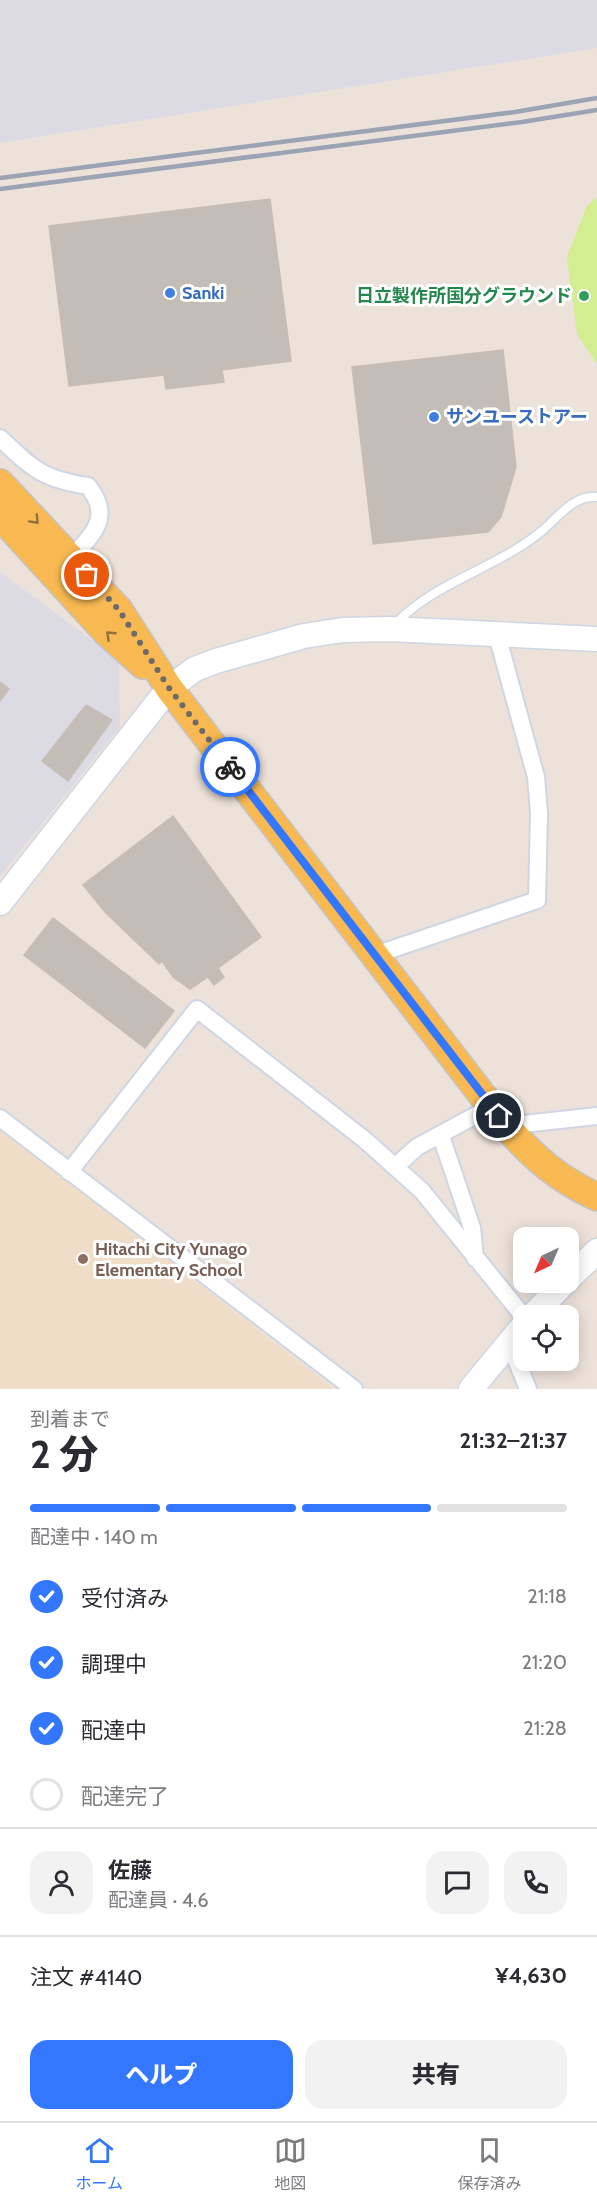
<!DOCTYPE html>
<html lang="ja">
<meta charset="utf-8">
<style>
body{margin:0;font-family:Cabin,"Noto Sans JP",sans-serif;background:#f2f2f3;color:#2b2b33;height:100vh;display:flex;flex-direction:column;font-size:22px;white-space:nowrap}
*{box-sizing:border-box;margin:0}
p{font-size:20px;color:#7c7c81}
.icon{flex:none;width:33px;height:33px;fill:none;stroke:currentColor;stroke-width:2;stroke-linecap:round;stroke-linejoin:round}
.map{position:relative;height:1389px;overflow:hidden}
.sheet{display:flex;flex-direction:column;background:#fff;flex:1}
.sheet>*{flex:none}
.needle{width:39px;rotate:224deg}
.buttons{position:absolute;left:513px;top:1227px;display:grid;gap:12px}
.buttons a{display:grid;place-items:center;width:66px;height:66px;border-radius:12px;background:#fff;box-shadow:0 3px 15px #0003;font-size:30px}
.pin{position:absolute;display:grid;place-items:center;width:51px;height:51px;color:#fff;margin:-26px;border:3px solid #fff;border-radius:50%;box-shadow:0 2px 6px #0007}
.courier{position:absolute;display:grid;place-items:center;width:60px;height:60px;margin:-30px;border:4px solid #3477ff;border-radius:50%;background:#fff;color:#222;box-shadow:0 2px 8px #0007}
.overview em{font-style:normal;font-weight:800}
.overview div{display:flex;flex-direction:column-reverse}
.overview{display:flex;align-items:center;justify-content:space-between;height:102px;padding:0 30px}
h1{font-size:39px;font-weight:800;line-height:45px}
.bar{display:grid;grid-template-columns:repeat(4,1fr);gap:9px 6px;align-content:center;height:72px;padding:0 30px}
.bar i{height:8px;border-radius:4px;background:#e1e1e2}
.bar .current{background:#3477ff}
.bar p{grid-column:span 4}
.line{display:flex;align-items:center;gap:15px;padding:0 30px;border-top:2px solid #e1e1e2}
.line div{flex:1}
.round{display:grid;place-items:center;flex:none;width:63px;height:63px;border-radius:18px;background:#f2f2f3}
ol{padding:0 30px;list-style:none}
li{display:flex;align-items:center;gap:18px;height:66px}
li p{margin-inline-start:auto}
li .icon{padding:6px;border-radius:50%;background:#3477ff;color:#fff;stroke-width:4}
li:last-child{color:#7c7c81}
li i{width:33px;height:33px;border:3px solid #e1e1e2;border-radius:50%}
.primary-button{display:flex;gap:12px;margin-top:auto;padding:12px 30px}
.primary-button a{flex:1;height:69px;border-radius:18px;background:#3477ff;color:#fff;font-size:24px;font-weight:800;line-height:69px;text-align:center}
.primary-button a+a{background:#f2f2f3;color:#2b2b33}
.tabs{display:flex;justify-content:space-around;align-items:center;height:84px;border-top:2px solid #e1e1e2;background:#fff;font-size:16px;color:#7c7c81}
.tabs a{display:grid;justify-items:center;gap:3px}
.tabs .current{color:#3477ff}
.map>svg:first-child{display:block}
</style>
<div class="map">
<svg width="597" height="1389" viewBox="0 0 597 1389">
<rect width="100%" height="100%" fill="#ece2da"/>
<path fill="#dcdbe4" d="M0,0H597V48L0,143Z
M0,572L119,660L120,727L0,876Z"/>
<path fill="#efddc8" d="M0,1128L333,1389H0Z"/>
<path fill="#d3ee8e" d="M597,197V364L577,334L567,257L587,206Z"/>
<path fill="#c4bcb7" stroke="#c7bdb4" stroke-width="1.5" d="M270,199L291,361L222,370L224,382L166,389L164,375L69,386L49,226Z
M503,350L516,467L501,517L488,532L373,544L352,367Z
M0,682L9,689L0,701Z
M86,705L112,720L68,781L42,761Z
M173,816L261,937L218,968L224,977L214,985L208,977L190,989L173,977L162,961L159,964L105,912L83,885Z
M53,918L174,1011L145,1048L24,955Z"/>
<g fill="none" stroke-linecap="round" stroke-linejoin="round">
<g stroke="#cfd6e3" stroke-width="11">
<path id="lane" d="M395,624C436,581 498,568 543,530C559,516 574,495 597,497"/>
</g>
<g stroke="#cfd6e3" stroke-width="20">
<path id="street" d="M0,438C33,469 42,479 88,486C113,517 93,534 71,558
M375,955L537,900L539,813L536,777L497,635
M0,1118L354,1389
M506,1126L597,1116
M441,1136L472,1228L475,1258
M395,1167L417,1147L491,1107
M69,1172L197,1009L365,1140L422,1191L524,1317
M509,1342L528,1389"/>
</g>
<g stroke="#cfd6e3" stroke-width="27">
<path id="secondary" d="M0,903L169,688L195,669L216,661L304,636L343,630L390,629L597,639
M568,1279L597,1251
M532,1316L565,1282
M471,1389L524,1325"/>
</g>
<g stroke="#c3c3c3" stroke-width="30">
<path id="primary" d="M0,483L119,610L169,688L506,1126C534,1158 558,1179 597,1197
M0,516L106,632L143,665"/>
</g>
<use href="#lane" stroke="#fff" stroke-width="8"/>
<use href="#street" stroke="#fff" stroke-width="16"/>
<use href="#secondary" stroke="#fff" stroke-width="24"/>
<use href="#primary" stroke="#f8b953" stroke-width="27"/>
<path stroke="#9ca3b5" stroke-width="4.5" d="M0,178L515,112L597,98
M0,189L522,122L597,110"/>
</g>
<defs><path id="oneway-chevron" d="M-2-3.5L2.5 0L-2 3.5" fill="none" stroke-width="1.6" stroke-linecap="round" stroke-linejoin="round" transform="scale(1.5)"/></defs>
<g stroke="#90713e">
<use href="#oneway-chevron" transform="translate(35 520) rotate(47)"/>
<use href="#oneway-chevron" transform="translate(110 635) rotate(-137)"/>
</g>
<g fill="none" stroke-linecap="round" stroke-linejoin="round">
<path stroke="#6d6a67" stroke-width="6" stroke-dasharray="0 10.8" d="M87,575L119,610L169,688L230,767"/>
<path stroke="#3477ff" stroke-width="8" d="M230,767L499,1116"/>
</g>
<g fill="#3f7fe0" stroke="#fff" stroke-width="2">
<circle cx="170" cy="293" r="6"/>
<circle cx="434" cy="417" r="6"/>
</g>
<circle fill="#2e9e5b" stroke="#fff" stroke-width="2" cx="584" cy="296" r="6"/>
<circle fill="#8d6e63" stroke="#fff" stroke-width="2" cx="83" cy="1259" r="6"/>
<g text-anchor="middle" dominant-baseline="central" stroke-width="6" stroke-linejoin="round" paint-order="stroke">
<g font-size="18" font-weight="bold" fill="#366cbe" stroke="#fff" text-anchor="start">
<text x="182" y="293">Sanki</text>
<text x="446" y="417">サンユーストアー</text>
</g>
<g font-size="18" font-weight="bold" fill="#27864d" stroke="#fff" text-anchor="end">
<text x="572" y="296">日立製作所国分グラウンド</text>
</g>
<g font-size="18" font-weight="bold" fill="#785e54" stroke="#fff" text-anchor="start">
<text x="95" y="1249">Hitachi City Yunago<tspan x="95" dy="21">Elementary School</tspan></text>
</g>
</g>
</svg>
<div class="buttons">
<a><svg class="needle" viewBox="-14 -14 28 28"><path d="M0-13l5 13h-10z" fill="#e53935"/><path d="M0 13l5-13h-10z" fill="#7c7c81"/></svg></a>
<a><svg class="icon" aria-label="locate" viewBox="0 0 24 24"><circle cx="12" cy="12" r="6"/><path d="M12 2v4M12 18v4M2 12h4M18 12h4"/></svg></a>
</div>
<div class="pin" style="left:87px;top:575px;background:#ea580c"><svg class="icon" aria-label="bag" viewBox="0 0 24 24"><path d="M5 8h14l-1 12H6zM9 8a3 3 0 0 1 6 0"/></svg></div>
<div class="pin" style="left:499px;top:1116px;background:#1f2937"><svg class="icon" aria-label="home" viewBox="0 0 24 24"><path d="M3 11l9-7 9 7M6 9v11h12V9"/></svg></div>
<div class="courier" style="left:230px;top:767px"><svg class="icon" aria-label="bike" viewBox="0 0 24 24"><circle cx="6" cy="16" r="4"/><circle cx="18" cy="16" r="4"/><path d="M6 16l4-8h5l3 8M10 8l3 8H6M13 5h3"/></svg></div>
</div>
<section class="sheet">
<div class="overview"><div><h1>2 分</h1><p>到着まで</p></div><em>21:32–21:37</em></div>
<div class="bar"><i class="current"></i><i class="current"></i><i class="current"></i><i></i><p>配達中 · 140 m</p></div>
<ol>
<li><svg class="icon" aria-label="check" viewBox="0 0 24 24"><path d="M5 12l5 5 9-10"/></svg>受付済み<p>21:18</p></li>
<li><svg class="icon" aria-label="check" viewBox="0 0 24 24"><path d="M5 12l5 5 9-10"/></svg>調理中<p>21:20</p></li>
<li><svg class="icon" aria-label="check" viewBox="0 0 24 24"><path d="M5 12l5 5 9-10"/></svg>配達中<p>21:28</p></li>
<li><i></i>配達完了</li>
</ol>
<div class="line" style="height:108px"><a class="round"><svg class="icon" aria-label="person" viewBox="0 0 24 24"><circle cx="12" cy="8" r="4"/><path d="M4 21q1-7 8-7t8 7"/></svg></a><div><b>佐藤</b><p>配達員 · 4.6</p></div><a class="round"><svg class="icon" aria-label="chat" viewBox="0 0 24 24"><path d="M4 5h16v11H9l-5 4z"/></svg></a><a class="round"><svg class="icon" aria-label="phone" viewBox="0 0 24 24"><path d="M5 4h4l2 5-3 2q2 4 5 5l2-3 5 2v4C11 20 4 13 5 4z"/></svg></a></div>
<div class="line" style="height:78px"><div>注文 #4140</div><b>¥4,630</b></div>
<div class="primary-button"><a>ヘルプ</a><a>共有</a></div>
</section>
<nav class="tabs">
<a class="current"><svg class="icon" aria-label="home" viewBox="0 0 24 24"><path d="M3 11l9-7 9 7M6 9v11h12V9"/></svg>ホーム</a>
<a><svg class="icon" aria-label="map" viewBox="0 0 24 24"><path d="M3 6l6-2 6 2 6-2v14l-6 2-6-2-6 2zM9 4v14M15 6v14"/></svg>地図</a>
<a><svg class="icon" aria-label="saved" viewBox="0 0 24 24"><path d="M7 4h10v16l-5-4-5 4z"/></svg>保存済み</a>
</nav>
